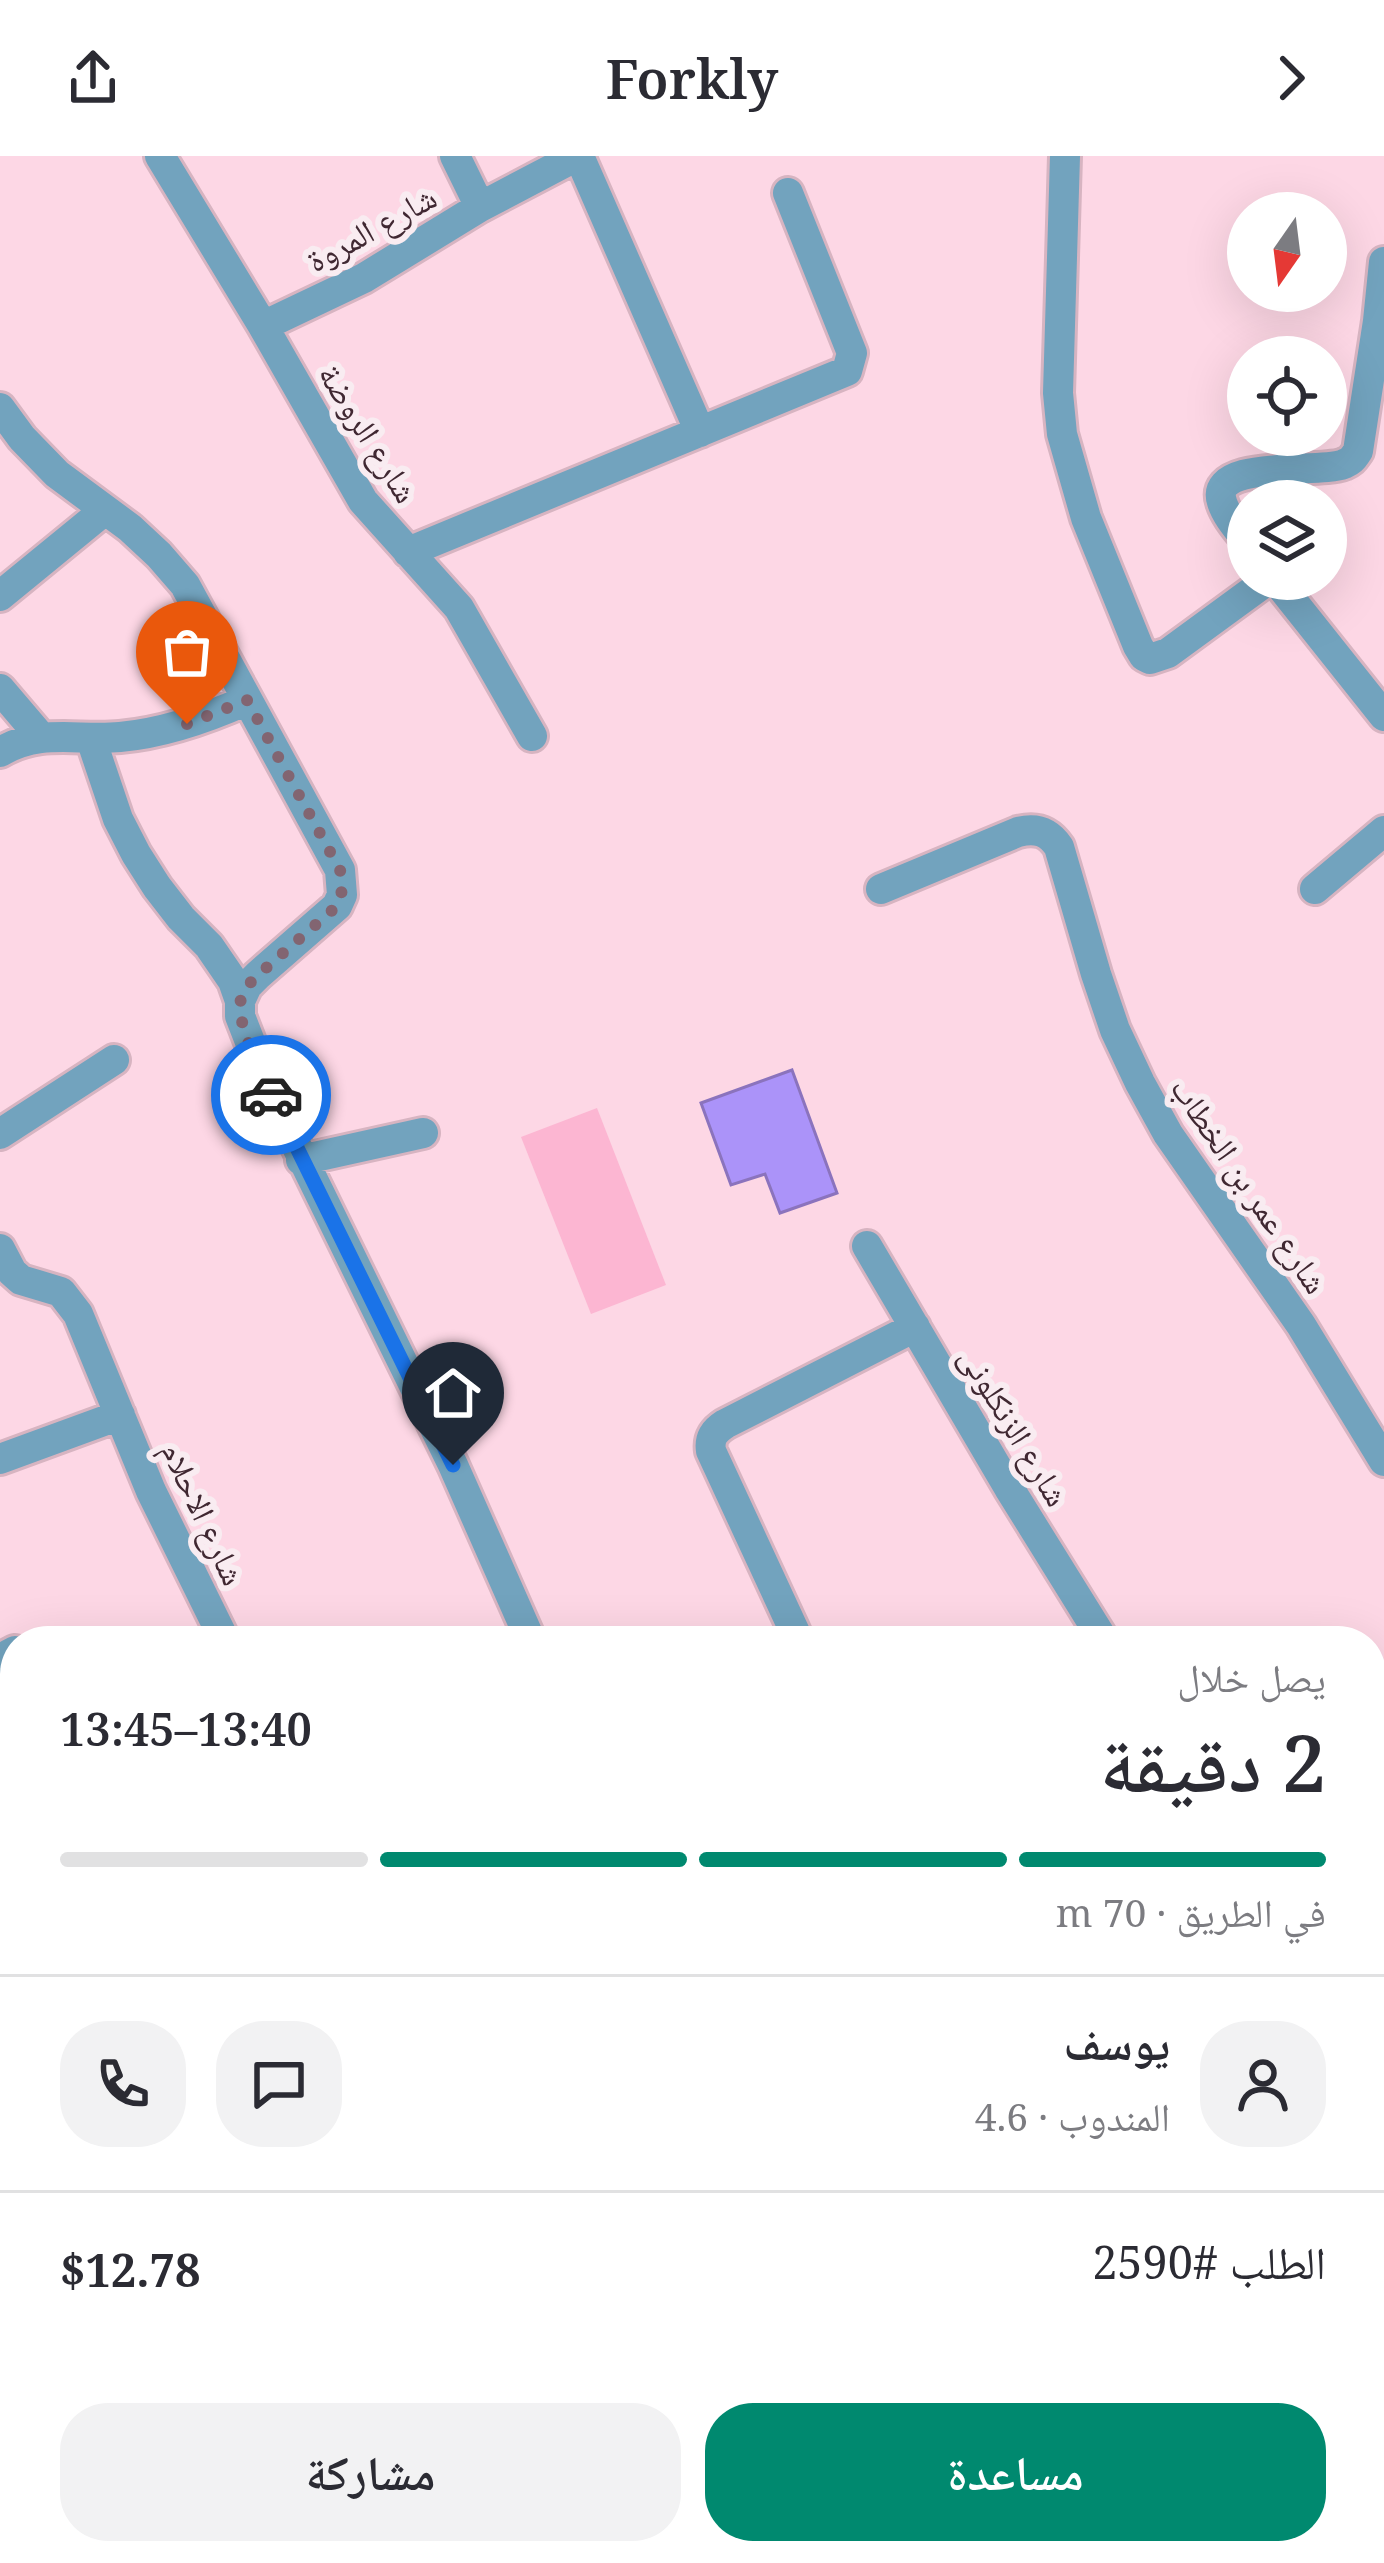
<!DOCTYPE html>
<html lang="ar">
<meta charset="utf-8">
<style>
body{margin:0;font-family:"Noto Serif","Noto Naskh Arabic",serif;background:#f2f2f3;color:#2b2b33;direction:rtl;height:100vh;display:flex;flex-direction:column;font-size:45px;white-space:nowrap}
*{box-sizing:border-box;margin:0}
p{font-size:39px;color:#7c7c81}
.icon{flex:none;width:66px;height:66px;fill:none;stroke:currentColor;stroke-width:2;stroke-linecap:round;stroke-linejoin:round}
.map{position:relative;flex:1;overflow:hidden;direction:ltr}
.side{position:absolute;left:0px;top:1470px;width:1386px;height:939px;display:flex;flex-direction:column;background:#fff;border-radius:48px 48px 0 0;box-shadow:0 12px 48px #0002;direction:rtl}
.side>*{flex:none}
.needle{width:78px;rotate:194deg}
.fabs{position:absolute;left:1227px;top:36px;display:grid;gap:24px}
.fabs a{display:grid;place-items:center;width:120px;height:120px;border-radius:50%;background:#fff;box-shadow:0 12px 48px #0002;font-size:60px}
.pin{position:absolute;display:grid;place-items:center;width:102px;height:102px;color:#fff;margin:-123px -51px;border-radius:50% 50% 50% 0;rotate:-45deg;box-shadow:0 0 12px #0007}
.pin .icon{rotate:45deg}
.courier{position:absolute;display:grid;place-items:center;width:120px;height:120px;margin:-60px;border:9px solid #1a73e8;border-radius:50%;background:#fff;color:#222;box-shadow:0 3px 15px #0007}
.head em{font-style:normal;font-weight:600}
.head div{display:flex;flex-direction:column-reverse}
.head{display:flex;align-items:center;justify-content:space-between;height:204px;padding:0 60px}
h1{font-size:78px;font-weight:600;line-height:90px}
.bar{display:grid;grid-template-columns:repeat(4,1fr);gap:18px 12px;align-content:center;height:144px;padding:0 60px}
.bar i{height:15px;border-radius:9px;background:#e1e1e2}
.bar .current{background:#00896f}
.bar p{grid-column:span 4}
.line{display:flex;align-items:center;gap:30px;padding:0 60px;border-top:3px solid #e1e1e2}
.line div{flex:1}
.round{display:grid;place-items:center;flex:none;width:126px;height:126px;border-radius:48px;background:#f2f2f3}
.primary-button{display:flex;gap:24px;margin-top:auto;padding:24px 60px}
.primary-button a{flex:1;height:138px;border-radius:48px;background:#00896f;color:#fff;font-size:48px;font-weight:600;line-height:138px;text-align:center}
.primary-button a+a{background:#f2f2f3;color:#2b2b33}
header{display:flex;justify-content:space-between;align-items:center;height:156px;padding:0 60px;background:#fff;font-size:54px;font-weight:600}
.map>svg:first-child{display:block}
</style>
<header><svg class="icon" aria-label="forward" viewBox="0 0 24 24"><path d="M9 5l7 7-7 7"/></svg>Forkly<svg class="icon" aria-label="share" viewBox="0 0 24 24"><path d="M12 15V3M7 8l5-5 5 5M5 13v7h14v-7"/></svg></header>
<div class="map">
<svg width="1384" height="2407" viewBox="0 0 1384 2407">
<rect width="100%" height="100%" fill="#fdd7e5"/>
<path fill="#fcb6d2" d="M597,952L666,1129L591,1158L521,981Z"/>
<path fill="#ab93f9" stroke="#8b73bd" stroke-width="3" d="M792,914L837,1037L780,1057L765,1018L731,1029L701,947Z"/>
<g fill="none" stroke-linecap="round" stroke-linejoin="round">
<g stroke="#d7b4c1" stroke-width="36">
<path id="street" d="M160,0L263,170L363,345L459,452L532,580
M455,0L480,51
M579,0L700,276
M1065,0L1058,237L1062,278L1086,362L1138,490L1144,500L1150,503L1168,497L1269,423
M263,170L364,122L480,51L577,0
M0,252L22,282L57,318L130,372L159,399L185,429L340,714L342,739L337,750L258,819L247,830L240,845
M1248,386C1239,374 1226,360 1222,346C1208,303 1320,318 1344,308C1353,304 1353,302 1358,295L1378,165L1384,106
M408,396L847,215L852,197L788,37
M1275,423L1384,560
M0,440L105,354
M0,533L40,580
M91,583L118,663L136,698L157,731L181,762L209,790L233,825L240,845V860L268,932L453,1309L531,1485
M0,596C41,572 76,585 120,581C165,577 207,562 247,544
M881,733L1018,676C1037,671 1049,676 1059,691L1096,818L1115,874L1140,927L1168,978L1301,1169L1384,1305
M1315,733L1384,675
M0,978L114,904
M301,1004L423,977
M867,1090L1009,1332L1104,1485
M0,1093L12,1116L21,1124L61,1136L78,1158L151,1335L225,1485
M0,1303L120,1259
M799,1485L711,1295C709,1282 714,1275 725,1268L915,1171
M0,1503L15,1495
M4,1757L15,1776
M1371,1879L1384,1897
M0,2058L15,2052
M0,2256L15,2277
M117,2394L129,2407
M418,2394L426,2407
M667,2394L673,2407
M934,2394L940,2407
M1239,2394L1245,2407"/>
</g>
<use href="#street" stroke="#72a3be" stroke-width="30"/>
</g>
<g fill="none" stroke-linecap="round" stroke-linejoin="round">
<path stroke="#826571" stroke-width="12" stroke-dasharray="0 21.6" d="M187,568L247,544L340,714C343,728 343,737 337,750L258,819C251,826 243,833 241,843C235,865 261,918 271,939"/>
<path stroke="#1a73e8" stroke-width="15" d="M271,939L453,1309"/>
</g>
<g text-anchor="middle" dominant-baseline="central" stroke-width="12" stroke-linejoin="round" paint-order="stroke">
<g font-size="33" fill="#402832" stroke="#f9ecf1">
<text transform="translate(371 72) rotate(-29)">شارع المروة</text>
<text transform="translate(369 277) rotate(58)">شارع الروضة</text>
<text transform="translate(1250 1029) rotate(56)">شارع عمر بن الخطاب</text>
<text transform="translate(1015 1270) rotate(59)">شارع الزنكلونى</text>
<text transform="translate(204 1357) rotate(65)">شارع الاحلام</text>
</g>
</g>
</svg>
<div class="fabs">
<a><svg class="needle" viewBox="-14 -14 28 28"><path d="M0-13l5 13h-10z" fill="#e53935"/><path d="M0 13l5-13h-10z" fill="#7c7c81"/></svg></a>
<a><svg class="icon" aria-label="locate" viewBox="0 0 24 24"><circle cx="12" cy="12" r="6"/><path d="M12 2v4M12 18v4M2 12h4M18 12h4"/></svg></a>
<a><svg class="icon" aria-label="layers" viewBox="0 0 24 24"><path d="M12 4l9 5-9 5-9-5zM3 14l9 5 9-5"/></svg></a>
</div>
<div class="pin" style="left:187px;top:568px;background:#ea580c"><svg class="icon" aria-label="bag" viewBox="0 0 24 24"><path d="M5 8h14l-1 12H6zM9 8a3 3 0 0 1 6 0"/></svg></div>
<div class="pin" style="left:453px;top:1309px;background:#1f2937"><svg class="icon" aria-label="home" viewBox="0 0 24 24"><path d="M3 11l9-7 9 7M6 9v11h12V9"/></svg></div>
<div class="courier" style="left:271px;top:939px"><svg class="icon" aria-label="car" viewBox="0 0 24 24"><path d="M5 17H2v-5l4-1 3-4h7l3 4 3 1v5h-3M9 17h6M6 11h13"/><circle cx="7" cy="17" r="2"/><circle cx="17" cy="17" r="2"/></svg></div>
<section class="side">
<div class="head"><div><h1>2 دقيقة</h1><p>يصل خلال</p></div><em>13:40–13:45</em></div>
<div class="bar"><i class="current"></i><i class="current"></i><i class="current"></i><i></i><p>في الطريق · 70 m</p></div>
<div class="line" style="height:216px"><a class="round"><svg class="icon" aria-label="person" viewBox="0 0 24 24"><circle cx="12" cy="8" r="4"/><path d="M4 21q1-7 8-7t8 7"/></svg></a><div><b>يوسف</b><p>المندوب · 4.6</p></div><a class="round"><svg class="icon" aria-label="chat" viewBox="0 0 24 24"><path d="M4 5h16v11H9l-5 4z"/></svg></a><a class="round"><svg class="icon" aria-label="phone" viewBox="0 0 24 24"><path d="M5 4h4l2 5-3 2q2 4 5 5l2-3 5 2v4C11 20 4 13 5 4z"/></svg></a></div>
<div class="line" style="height:156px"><div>الطلب #2590</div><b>$12.78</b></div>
<div class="primary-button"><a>مساعدة</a><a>مشاركة</a></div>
</section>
</div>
